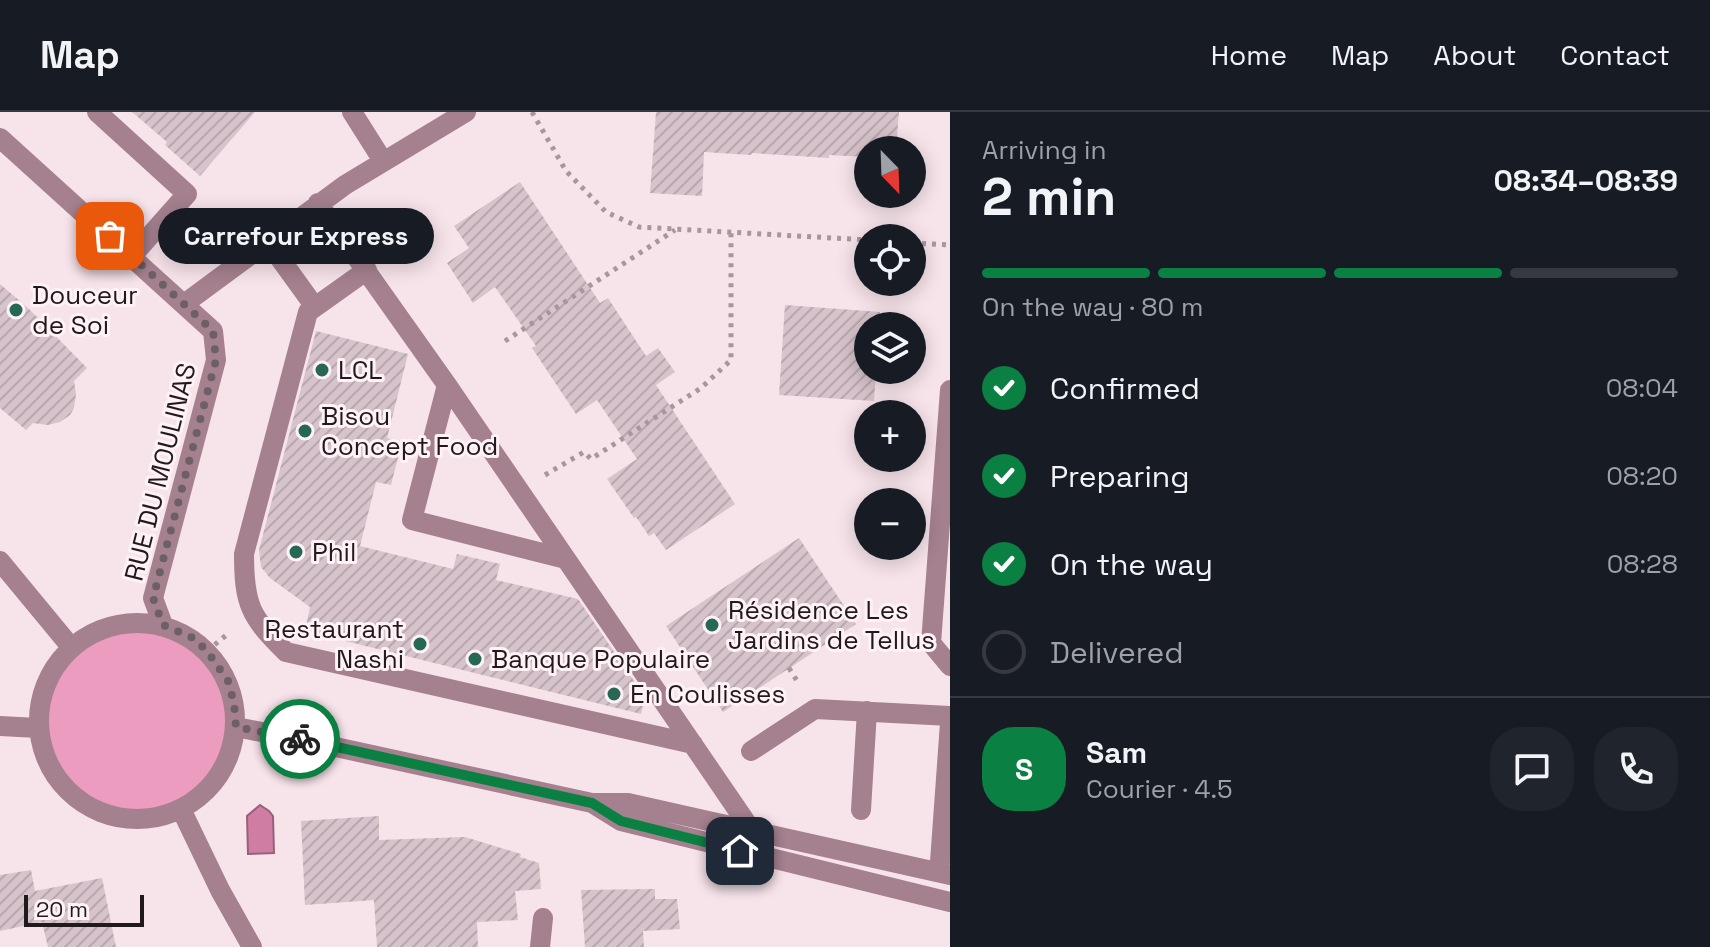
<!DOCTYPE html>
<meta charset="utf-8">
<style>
body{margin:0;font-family:"Space Grotesk",sans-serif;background:#20242c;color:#f1f3f6;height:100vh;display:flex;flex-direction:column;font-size:30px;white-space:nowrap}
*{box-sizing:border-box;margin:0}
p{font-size:26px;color:#9ea1a6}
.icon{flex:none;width:44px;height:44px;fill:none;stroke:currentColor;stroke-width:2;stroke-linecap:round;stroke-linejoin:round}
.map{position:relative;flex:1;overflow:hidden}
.drawer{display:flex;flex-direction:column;background:#171b24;width:760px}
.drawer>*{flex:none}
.needle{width:52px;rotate:157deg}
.fabs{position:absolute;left:854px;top:24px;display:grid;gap:16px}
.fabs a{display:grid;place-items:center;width:72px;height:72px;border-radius:50%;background:#171b24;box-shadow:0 4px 20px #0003;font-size:40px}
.scale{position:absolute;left:24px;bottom:20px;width:120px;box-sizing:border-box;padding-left:8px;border:4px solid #211a1d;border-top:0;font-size:22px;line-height:28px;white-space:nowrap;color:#211a1d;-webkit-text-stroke:6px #fff2f7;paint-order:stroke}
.pin{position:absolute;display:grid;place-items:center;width:68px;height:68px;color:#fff;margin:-34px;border-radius:16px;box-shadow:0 4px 12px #0006}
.courier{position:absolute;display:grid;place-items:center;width:80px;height:80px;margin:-40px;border:6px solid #0b8043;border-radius:50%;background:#fff;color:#222;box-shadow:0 2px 10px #0007}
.bubble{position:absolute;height:56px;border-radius:28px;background:#171b24;box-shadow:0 4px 20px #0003;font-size:26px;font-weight:700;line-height:56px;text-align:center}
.headline em{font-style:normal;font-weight:700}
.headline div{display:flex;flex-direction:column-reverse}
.headline{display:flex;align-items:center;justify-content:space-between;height:136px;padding:0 32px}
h1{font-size:52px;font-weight:700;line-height:60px}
.bar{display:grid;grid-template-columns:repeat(4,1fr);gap:12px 8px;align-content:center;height:96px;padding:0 32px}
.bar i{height:10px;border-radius:6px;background:#363941}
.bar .on{background:#0b8043}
.bar p{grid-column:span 4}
.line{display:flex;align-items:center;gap:20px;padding:0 32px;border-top:2px solid #363941}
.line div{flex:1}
.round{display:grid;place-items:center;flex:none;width:84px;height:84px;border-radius:32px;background:#20242c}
ol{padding:0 32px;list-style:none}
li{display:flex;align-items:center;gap:24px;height:88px}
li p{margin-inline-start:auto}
li .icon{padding:8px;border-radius:50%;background:#0b8043;color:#fff;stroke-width:4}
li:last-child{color:#9ea1a6}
li i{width:44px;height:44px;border:4px solid #363941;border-radius:50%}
header{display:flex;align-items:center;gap:48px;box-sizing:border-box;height:112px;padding:0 40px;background:#171b24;border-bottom:2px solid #363941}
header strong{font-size:38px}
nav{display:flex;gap:44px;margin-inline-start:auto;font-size:28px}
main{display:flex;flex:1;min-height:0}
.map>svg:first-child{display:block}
</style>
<header>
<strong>Map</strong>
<nav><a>Home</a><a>Map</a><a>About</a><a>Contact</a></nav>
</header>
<main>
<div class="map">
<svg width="950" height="835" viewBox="0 0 950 835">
<defs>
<pattern id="building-hatch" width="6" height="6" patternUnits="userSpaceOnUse" patternTransform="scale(2)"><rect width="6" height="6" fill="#d7c3cb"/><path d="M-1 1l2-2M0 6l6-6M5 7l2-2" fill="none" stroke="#b8a7ae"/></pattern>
</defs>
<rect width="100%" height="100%" fill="#f7e3ea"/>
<path fill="#ec9cbf" d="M39 609a98 98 0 1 1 196 0a98 98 0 1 1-196 0Z"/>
<path fill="#cf7da2" stroke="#9b5f7a" stroke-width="2" d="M260,693L269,699L273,704L274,741L248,742L247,704Z"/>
<path fill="url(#building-hatch)" d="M132,0H255L200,64L165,33L167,30Z
M656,0H899L896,38H868V45L829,43V46L752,41L751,43L704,40L702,84L650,81Z
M520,70L600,191L608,186L646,244L658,236L675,260L656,273L735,392L666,438L654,421L649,424L636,405L634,406L607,367L637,347L597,288L576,302L532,236L536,234L495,175L473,191L447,151L469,136L454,114Z
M0,172L29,197L87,256L74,269L76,282L74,296L70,303L60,310L48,313L33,311L26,318L0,296Z
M785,193L880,200L879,214H868V258H876L874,289L779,283Z
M316,219L408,242L387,326L402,330L391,373L376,370L360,434L453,457L457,442L500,452L496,468L578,487L645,585L641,602L305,519L310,495L270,466L261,455L259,438Z
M799,426L856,512L723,600L666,514Z
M379,704V728L465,725L521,742L520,745L539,751L541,777L515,779L518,808L477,810L478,835H377L374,788L305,793L301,709Z
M31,758L35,779L102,766L116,835H48L42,810L0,819V763Z
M655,777V787H677L680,817L643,819L644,835H585L581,778Z"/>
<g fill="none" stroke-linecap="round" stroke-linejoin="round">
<path stroke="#a6979c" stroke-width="5" stroke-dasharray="4 6" stroke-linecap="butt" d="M532,0L566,59L606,100L639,115L868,128
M912,131L950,133
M505,229L675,118
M545,363L584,340L591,347L701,276L731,248V120
M207,539L230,520
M789,556L799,572"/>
<path stroke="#a5808f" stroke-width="20" d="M97,0L187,82L132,144
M352,0L383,49
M0,26L213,219L216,248L153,486L163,513
M318,91L447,273L752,719
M268,130L315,195
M367,158L308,200L244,442C244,492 250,505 286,540L693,632
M184,192L345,73L466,0
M447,273L412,408L566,447
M950,278L931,531L950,554
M0,449L71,535
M39 609a98 98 0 1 1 196 0a98 98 0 1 1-196 0Z
M0,614L38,616
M236,615L322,632L592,691H628L950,763
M751,639L815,597L950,604
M592,691L621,709L950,790
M181,697L220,778L252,835
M861,698L867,599
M937,759L940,750L950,611
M540,835L543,806"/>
</g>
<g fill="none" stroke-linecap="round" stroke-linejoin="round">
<path stroke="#6c6065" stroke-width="8" stroke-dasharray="0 14.4" d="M110,124L213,219L216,248L153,486L163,513L193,526L207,539L228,569L234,591L236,615L300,627"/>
<path stroke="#0b8043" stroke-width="10" d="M300,627L592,691L621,709L740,739"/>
</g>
<g fill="#266755" stroke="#fff2f7" stroke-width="3">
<circle cx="16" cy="198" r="8"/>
<circle cx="322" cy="258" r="8"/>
<circle cx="305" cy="319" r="8"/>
<circle cx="296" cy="440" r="8"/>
<circle cx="712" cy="513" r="8"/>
<circle cx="420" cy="532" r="8"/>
<circle cx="475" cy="547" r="8"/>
<circle cx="614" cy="582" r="8"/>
</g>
<g text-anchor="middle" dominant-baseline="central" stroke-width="6" stroke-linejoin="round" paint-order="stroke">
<g font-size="26" fill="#211a1d" stroke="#fff2f7" text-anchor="start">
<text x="32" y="183">Douceur<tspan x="32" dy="30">de Soi</tspan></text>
<text x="338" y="258">LCL</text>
<text x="321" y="304">Bisou<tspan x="321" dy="30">Concept Food</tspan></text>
<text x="312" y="440">Phil</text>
<text x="728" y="498">Résidence Les<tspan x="728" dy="30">Jardins de Tellus</tspan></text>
<text x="404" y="517" text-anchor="end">Restaurant<tspan x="404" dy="30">Nashi</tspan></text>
<text x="491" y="547">Banque Populaire</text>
<text x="630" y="582">En Coulisses</text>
</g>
<g font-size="26" fill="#211a1d" stroke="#fff2f7">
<text transform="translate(160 360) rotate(-76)">RUE DU MOULINAS</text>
</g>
</g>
</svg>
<div class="fabs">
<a><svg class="needle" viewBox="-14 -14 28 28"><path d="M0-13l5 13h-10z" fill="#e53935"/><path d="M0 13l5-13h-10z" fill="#9ea1a6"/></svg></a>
<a><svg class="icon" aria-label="locate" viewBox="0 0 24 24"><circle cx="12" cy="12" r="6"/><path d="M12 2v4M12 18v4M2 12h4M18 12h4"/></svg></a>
<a><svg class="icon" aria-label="layers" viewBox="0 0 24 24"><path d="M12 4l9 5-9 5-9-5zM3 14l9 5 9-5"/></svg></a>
<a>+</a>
<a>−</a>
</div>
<div class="scale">20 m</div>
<div class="pin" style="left:110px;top:124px;background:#ea580c"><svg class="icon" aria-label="bag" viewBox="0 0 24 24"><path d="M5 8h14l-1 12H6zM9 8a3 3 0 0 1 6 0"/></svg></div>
<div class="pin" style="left:740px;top:739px;background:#1f2937"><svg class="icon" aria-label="home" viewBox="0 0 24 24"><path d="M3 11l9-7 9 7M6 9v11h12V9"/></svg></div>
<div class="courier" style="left:300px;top:627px"><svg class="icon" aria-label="bike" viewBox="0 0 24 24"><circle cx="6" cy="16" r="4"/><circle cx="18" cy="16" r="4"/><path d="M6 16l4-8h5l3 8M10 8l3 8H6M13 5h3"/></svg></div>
<div class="bubble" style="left:158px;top:96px;width:276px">Carrefour Express</div>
</div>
<section class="drawer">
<div class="headline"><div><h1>2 min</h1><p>Arriving in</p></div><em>08:34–08:39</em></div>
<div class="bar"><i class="on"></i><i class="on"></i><i class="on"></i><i></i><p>On the way · 80 m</p></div>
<ol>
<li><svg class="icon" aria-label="check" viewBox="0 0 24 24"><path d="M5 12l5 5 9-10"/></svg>Confirmed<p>08:04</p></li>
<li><svg class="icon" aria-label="check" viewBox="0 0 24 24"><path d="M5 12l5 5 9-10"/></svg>Preparing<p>08:20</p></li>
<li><svg class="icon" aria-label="check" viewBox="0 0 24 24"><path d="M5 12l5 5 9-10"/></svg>On the way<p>08:28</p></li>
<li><i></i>Delivered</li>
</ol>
<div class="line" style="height:144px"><b class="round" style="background:#0b8043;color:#fff">S</b><div><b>Sam</b><p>Courier · 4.5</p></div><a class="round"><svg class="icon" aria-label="chat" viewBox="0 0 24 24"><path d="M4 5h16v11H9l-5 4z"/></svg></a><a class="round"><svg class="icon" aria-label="phone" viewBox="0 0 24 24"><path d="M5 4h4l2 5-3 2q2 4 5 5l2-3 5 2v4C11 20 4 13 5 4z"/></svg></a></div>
</section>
</main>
